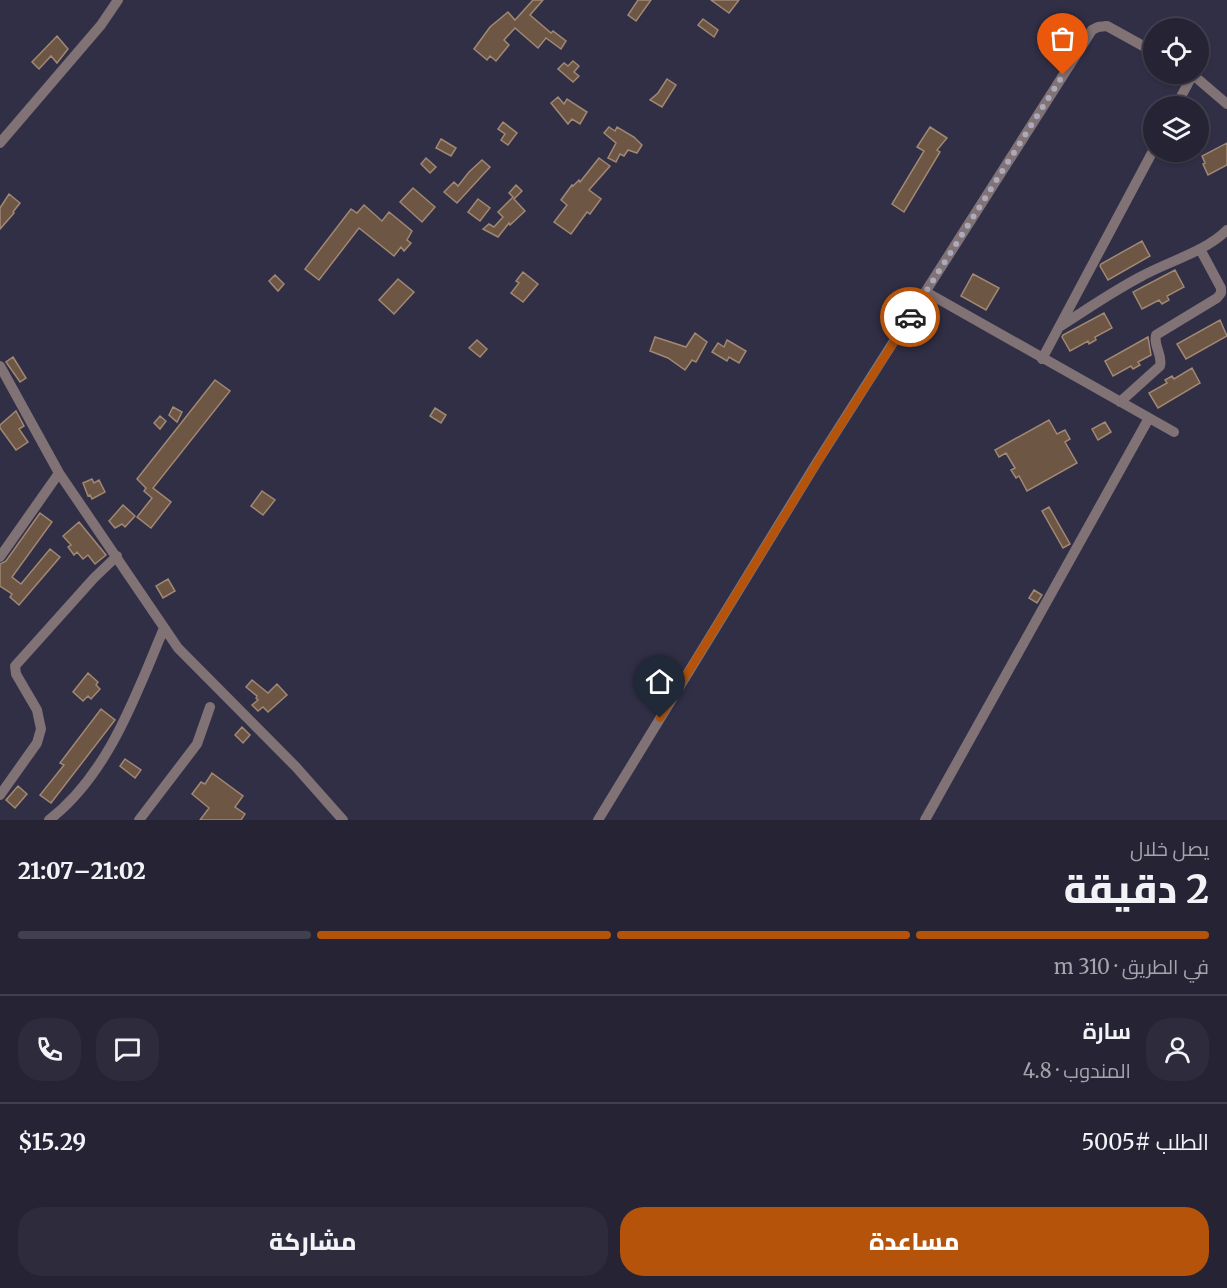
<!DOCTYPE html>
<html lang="ar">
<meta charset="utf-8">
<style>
body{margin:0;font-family:Merriweather,Cairo,serif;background:#2d2b3c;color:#f1f3f6;direction:rtl;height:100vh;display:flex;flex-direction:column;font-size:22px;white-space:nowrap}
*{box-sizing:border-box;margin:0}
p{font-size:20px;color:#a3a4ac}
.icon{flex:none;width:33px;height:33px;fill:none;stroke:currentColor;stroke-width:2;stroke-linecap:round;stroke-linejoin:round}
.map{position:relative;height:820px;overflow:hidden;direction:ltr}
.panel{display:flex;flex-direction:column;background:#252334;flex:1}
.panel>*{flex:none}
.buttons{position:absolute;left:1143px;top:18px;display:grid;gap:12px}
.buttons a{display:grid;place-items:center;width:66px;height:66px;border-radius:50%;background:#252334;box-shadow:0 2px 4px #0004,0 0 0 2px #42404f;font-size:30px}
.pin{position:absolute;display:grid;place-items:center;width:51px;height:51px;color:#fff;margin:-62px -26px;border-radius:50% 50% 50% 0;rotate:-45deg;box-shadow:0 0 6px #0007}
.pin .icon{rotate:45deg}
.courier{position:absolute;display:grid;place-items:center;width:60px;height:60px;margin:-30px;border:4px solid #b45309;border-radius:50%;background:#fff;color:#222;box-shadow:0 2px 8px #0007}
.overview em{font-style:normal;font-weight:800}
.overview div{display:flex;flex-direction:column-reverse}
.overview{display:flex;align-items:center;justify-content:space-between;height:102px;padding:0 18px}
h1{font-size:39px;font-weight:800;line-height:45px}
.bar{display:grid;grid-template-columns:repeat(4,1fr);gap:9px 6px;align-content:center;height:72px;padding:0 18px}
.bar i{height:8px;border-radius:4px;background:#42404f}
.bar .on{background:#b45309}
.bar p{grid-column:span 4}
.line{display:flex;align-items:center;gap:15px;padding:0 18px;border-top:2px solid #42404f}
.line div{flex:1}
.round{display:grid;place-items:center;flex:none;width:63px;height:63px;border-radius:24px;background:#2d2b3c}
.primary-button{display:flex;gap:12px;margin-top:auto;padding:12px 18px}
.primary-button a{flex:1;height:69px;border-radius:24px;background:#b45309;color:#fff;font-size:24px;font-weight:800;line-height:69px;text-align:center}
.primary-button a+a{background:#2d2b3c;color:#f1f3f6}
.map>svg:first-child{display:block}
</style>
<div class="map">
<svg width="1227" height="820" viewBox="0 0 1227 820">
<rect width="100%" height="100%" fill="#312f46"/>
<path fill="#6d5643" stroke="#a18874" stroke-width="1.5" d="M533,0H543L530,15L551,33L553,31L566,41L561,49L546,38L538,48L515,28L504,40L509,45L496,61L490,56L487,60L474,49L490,27L508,12L515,20Z
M638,0H651L636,21L628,15Z
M711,0H739L729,13Z
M703,19L718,30L714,37L698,25Z
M57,36L68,49L57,63L51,56L39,69L32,62Z
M573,61L579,66L574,72L579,76L573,82L558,69L564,63L568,66Z
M667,79L676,85L662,107L650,100L658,93Z
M558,97L564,104L567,99L587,112L580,124L572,119L568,124L551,103Z
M503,122L517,133L508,145L501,140L505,134L498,129Z
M609,127L615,131L617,127L634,137L642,145L637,153L628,150L624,156L620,154L616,162L608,158L616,143L604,133Z
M930,127L947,138L937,150L940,152L904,212L892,204L924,151L917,147Z
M441,139L456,148L451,156L436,148Z
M1227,143V165L1208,175L1203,164L1205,163L1202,156Z
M426,158L436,167L430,173L421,164Z
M599,158L610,166L589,190L601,199L590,214L587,212L571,234L554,222L567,205L561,200L572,185L573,186L579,180L580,182Z
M482,160L490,167L457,203L444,192L454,182L458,186L469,172Z
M516,185L522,191L514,199L525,211L510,225L509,223L498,237L483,229L489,224L494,227L503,217L498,212L513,197L509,193Z
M413,188L435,207L422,222L400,202Z
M9,194L20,203L13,212L14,213L0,229V208Z
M478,199L490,208L480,221L468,212Z
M364,205L382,221L389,212L412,231L407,240L411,243L404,251L401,247L394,256L359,228L319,280L305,269L351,209L357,213Z
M1142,241L1150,256L1108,280L1100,266L1101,264Z
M1175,270L1184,287L1167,296L1169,300L1162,304L1159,300L1142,309L1133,292Z
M523,272L538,284L523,302L511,293L519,283L516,281Z
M973,274L999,288L986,310L961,296Z
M275,275L284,284L278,291L269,281Z
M398,279L414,292L394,314L379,300Z
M1104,313L1112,328L1095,337L1096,340L1089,344L1088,341L1070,351L1062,337L1063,335Z
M1220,320L1227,336L1186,359L1177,344Z
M695,333L707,342L696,362L692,360L685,370L668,358L650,351L655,337L686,347Z
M1148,337L1151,355L1138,362L1140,365L1133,369L1131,366L1113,376L1105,361Z
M477,340L487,349L480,357L469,348Z
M727,340L746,351L739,363L729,357L727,361L712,352L718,343L724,347Z
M13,357L26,378L20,382L6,362Z
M1192,368L1200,383L1158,408L1149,393L1167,383L1165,380L1172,376L1174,379Z
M215,380L230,391L153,488L171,502L151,528L137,517L152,498L144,491L146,488L137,479Z
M173,407L182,412L177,422L169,415Z
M435,408L446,415L441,423L430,416Z
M16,411L24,426L19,429L28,442L16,450L0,428V425Z
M160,416L166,421L160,429L154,423Z
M1049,420L1057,434L1065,430L1070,439L1065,442L1077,463L1027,491L1019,476L1016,478L1011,470L1015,468L1006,453L999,457L995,450Z
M1105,422L1111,432L1098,440L1092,429Z
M92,479L94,483L99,480L105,492L92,499L90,495L88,496L83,483Z
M262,491L275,500L263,515L251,506Z
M123,505L135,516L125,527L122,524L115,528L109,521Z
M1049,507L1070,544L1063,548L1042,511Z
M40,513L52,522L12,577L21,584L50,549L60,557L19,605L10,597L12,594L0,586V564L6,561Z
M79,522L106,555L95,564L88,555L83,559L77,552L74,555L68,547L71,545L63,536Z
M168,579L175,591L163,598L156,586Z
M1034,590L1042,595L1037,603L1029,598Z
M88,673L98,682L96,685L100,689L91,699L88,696L83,701L73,692Z
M252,680L268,693L277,684L287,695L268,712L263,707L258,711L252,705L258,700L256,698L257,696L246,687Z
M101,709L115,720L51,803L40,795L64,765L60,763Z
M242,727L250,735L243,743L235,735Z
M125,759L141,770L135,778L120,766Z
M212,773L243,796L235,807L245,814L241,820H200L209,808L192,794L201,782L205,784Z
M18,786L27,794L15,808L6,800Z"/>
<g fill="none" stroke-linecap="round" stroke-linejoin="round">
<path stroke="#807275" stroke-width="10" d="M1192,74L1227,104
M1176,106L1193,74
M0,143L101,25L118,0
M926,292L1174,432
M1059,327C1086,310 1113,291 1142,276C1169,261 1205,252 1227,230
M1042,359L1154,149
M0,366L59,473L178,648L296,767L343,820
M1120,402L1160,366C1163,355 1153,346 1156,335L1217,298L1221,293V288L1200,249
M0,557L59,473
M0,795L37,743L41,729L37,710L16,674L15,666L94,578L117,556
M49,820C108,775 136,695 164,628
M139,820L197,744L210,707
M598,820L817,462L1092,30L1098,27L1107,26L1154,52
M925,820L1149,418"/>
</g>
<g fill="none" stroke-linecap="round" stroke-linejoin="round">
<path stroke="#aba9bc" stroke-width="6" stroke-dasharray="0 10.8" d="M910,317L1063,75"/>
<path stroke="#b45309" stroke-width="8" d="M660,718L828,445L910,317"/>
</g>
</svg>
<div class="buttons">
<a><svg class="icon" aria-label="locate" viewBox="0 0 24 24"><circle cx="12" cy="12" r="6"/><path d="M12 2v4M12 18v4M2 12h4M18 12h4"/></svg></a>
<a><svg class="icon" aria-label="layers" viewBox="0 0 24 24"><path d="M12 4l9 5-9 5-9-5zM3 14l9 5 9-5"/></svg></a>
</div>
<div class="pin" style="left:1063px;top:75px;background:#ea580c"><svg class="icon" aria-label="bag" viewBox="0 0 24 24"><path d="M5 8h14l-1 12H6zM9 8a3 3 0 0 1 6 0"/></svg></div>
<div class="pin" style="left:660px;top:718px;background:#1f2937"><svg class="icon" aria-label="home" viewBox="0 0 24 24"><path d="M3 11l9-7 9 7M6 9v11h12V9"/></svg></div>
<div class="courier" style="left:910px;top:317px"><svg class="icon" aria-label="car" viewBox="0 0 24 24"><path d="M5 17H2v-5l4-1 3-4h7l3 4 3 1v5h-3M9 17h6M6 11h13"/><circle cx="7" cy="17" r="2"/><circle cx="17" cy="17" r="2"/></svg></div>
</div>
<section class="panel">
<div class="overview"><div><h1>2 دقيقة</h1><p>يصل خلال</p></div><em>21:02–21:07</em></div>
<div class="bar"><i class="on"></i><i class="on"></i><i class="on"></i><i></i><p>في الطريق · 310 m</p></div>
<div class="line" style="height:108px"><a class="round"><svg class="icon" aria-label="person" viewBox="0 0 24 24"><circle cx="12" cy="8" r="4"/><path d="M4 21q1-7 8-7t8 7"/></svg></a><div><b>سارة</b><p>المندوب · 4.8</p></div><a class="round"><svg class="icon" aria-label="chat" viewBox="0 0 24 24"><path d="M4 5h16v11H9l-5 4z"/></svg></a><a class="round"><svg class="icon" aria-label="phone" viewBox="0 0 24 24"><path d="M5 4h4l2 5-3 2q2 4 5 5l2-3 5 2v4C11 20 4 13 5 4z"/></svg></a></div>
<div class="line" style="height:78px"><div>الطلب #5005</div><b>$15.29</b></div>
<div class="primary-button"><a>مساعدة</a><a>مشاركة</a></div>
</section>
